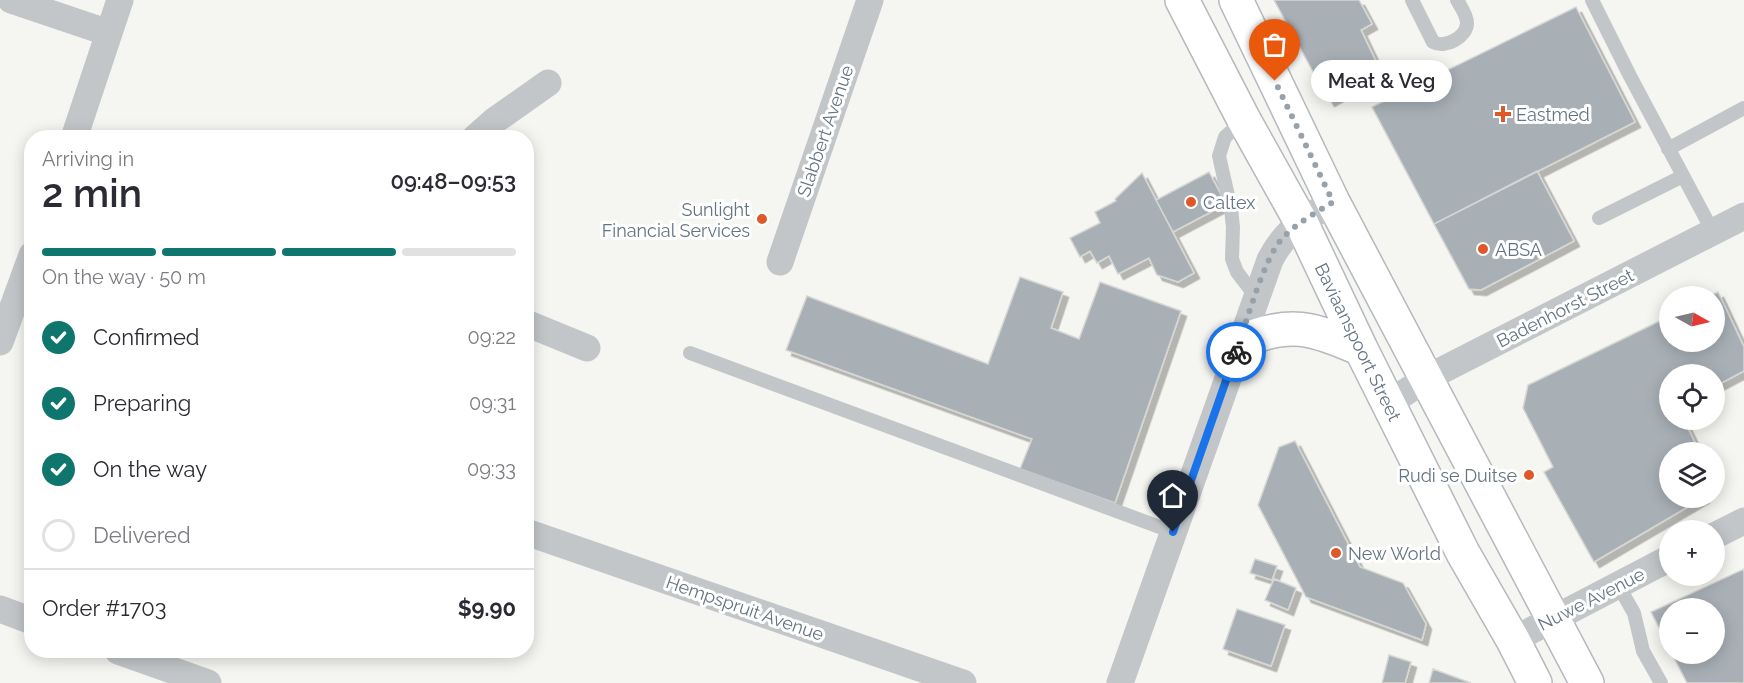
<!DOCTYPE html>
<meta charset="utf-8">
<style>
body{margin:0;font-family:Raleway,sans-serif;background:#f2f2f3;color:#2b2b33;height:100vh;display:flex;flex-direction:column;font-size:22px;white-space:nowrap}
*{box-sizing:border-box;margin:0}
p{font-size:20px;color:#7c7c81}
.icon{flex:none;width:33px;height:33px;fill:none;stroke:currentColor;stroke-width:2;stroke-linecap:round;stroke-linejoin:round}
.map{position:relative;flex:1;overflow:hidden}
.side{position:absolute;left:24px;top:130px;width:510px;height:528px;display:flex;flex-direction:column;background:#fff;border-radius:24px;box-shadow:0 3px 15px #0003}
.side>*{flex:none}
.needle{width:39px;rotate:98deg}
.controls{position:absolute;left:1659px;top:286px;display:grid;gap:12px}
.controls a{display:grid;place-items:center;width:66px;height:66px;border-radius:50%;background:#fff;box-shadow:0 3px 15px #0003;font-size:30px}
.pin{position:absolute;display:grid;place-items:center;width:51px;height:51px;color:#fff;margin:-62px -26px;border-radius:50% 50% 50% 0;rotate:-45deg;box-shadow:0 0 6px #0007}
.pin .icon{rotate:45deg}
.courier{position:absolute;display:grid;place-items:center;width:60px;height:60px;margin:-30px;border:4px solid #1a73e8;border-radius:50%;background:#fff;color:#222;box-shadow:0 2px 8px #0007}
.bubble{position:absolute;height:42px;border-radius:21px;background:#fff;box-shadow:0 3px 15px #0003;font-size:20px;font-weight:600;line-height:42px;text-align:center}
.overview em{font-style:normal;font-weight:600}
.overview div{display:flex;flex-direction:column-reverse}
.overview{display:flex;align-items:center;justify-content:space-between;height:102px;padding:0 18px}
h1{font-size:39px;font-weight:600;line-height:45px}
.bar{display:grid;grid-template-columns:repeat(4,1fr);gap:9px 6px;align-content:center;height:72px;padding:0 18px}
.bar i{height:8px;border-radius:4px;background:#e1e1e2}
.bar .active{background:#0f766e}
.bar p{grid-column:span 4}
.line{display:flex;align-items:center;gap:15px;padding:0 18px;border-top:2px solid #e1e1e2}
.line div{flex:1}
ol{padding:0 18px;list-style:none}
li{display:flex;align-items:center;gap:18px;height:66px}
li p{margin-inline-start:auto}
li .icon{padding:6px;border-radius:50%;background:#0f766e;color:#fff;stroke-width:4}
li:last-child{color:#7c7c81}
li i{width:33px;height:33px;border:3px solid #e1e1e2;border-radius:50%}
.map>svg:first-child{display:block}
</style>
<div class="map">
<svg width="1744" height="683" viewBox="0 0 1744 683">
<defs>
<filter id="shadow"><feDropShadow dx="5.5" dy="5.5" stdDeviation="0" flood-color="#0004"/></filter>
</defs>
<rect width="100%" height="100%" fill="#f5f5f1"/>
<path fill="#a8b0b6" stroke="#d6d6d4" stroke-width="1.5" filter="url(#shadow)" d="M1274,0H1359L1372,24L1361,30L1381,72L1329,101Z
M1576,7L1635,122L1434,224L1372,107Z
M1537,171L1574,241L1481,290L1469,289L1434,224Z
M1209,172L1226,204L1173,232L1156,200Z
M1142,173L1194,273L1178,282L1157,275L1149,258L1118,274L1109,256L1097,263L1090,251L1080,257L1070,238L1100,223L1095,212L1116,201L1115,199Z
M1020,277L1063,292L1051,328L1079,339L1100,282L1181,311L1115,503L1020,469L1032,439L786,350L807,296L988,364Z
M1718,292L1744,347V371L1714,387V375H1670V420H1684L1700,453H1670V498H1703L1594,562L1544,472L1553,467L1523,408L1528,385L1670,316V342H1714V297H1708Z
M1295,441L1360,567L1403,583L1426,624L1422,640L1306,597L1258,505L1279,447Z
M1255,559L1277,566L1272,580L1250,573Z
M1744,569V683H1687L1672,654H1714V609H1670V649L1651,612Z
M1274,579L1296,588L1288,610L1265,600Z
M1237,609L1285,625L1271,666L1223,649Z
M1389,655L1411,662L1405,683H1382Z
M1433,669L1471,683H1429Z"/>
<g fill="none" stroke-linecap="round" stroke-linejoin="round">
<g stroke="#b5b9bd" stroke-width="36">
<path id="primary" d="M1182,0L1244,120L1301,222L1361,349L1463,553L1513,640L1535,683
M1236,0L1333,202L1587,683
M1239,342C1291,320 1311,328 1361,349"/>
</g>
<path stroke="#c2c6c9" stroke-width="14" d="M1412,0L1433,42C1445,49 1467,37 1467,23C1467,15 1461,7 1457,0
M1592,0L1630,76L1713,232
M1244,120L1225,137L1219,156L1231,209L1233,227L1232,259L1237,272L1256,297
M1668,149L1744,108
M1599,218L1683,176
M690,353L1173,532
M1618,585L1634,613L1643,651L1661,683"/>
<path stroke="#c2c6c9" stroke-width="27" d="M11,0L109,33
M74,138L120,0
M475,138L494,121L548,83
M780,262L870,0
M526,323L587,348
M0,342L32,255
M1388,404L1425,379L1744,216
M526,532L963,683
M1714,536L1744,521
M0,609L32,621
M1513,640L1670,558
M118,651L208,683
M1120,683L1270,260C1286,229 1304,220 1333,202"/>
<use href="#primary" stroke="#fff" stroke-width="33"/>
</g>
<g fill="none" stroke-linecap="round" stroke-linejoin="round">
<path stroke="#97a1a9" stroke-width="6" stroke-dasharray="0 10.8" d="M1236,352C1246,324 1263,261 1281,240C1295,224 1315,213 1333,202L1275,81"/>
<path stroke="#1a73e8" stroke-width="8" d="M1173,532L1236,352"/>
</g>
<g fill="#df5827" stroke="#fff" stroke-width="2">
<path d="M1500 105h6v6h6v6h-6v6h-6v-6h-6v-6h6z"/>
<circle cx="1191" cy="202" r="6"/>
<circle cx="762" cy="219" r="6"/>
<circle cx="1483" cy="249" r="6"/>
<circle cx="1529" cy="475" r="6"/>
<circle cx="1336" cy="553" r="6"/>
</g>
<g text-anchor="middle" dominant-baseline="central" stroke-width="6" stroke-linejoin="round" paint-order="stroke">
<g font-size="18" fill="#647482" stroke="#fff" text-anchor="start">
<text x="1516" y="114">Eastmed</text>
<text x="1203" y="202">Caltex</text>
<text x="750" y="209" text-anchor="end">Sunlight<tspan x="750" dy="21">Financial Services</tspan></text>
<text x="1495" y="249">ABSA</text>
<text x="1517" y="475" text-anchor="end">Rudi se Duitse</text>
<text x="1348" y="553">New World</text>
</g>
<g font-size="18" fill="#647482" stroke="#fff">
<text transform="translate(825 131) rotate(-71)">Slabbert Avenue</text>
<text transform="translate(1565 308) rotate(-27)">Badenhorst Street</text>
<text transform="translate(1358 342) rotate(64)">Baviaanspoort Street</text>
<text transform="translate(1591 599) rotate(-27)">Nuwe Avenue</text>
<text transform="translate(745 608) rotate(19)">Hempspruit Avenue</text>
</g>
</g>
</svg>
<div class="controls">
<a><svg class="needle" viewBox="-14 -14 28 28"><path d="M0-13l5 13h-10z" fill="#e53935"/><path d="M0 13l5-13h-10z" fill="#7c7c81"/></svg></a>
<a><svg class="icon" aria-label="locate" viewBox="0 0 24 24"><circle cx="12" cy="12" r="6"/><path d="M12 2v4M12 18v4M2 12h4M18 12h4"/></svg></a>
<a><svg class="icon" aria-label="layers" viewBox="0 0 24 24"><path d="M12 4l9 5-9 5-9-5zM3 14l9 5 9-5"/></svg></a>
<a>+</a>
<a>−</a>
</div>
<div class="pin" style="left:1275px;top:81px;background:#ea580c"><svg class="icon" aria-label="bag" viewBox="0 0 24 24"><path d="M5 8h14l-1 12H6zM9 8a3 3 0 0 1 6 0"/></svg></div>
<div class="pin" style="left:1173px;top:532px;background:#1f2937"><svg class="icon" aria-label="home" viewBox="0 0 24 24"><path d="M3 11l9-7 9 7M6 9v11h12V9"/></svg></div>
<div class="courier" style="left:1236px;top:352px"><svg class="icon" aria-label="bike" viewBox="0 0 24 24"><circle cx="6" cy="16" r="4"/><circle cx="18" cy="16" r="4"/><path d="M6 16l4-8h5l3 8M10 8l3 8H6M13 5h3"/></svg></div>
<div class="bubble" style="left:1311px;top:60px;width:141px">Meat &amp; Veg</div>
<section class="side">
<div class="overview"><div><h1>2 min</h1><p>Arriving in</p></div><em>09:48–09:53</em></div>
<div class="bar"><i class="active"></i><i class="active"></i><i class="active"></i><i></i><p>On the way · 50 m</p></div>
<ol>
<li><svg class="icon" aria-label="check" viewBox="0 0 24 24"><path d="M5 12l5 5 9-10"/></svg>Confirmed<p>09:22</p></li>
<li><svg class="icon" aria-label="check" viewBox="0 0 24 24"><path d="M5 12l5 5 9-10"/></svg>Preparing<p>09:31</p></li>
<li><svg class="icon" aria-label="check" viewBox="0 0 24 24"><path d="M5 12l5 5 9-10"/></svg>On the way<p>09:33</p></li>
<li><i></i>Delivered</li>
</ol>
<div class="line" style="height:78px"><div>Order #1703</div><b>$9.90</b></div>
</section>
</div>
